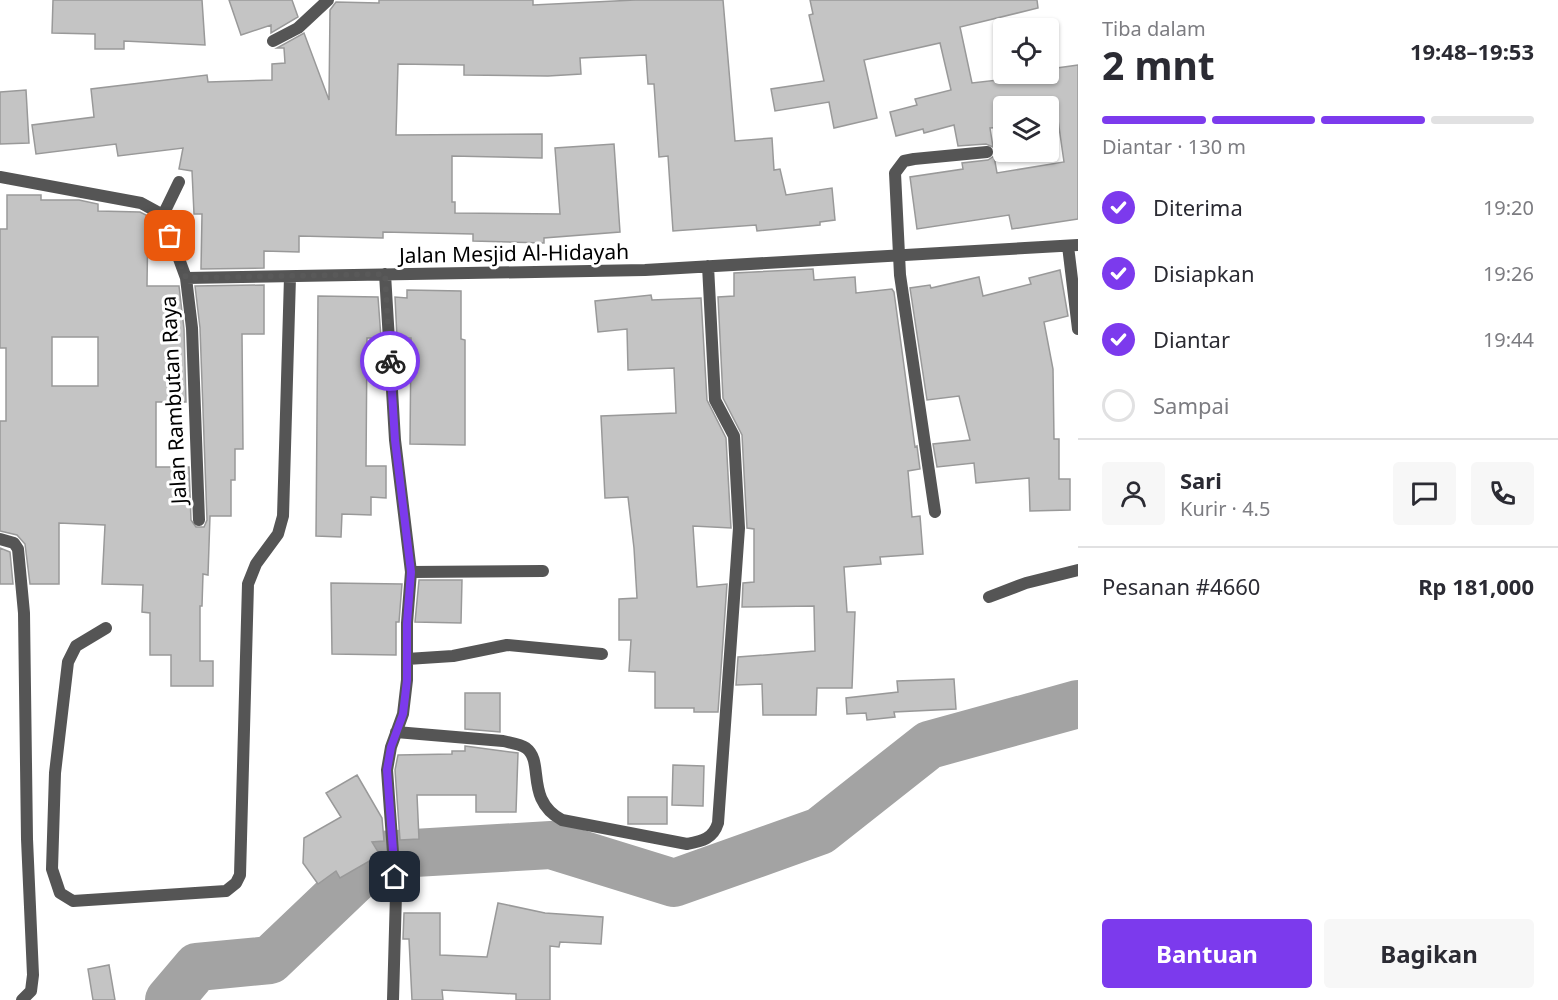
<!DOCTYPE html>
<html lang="id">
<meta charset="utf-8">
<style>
body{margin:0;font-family:"Noto Sans",sans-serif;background:#f7f7f7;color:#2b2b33;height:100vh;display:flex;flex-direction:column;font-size:22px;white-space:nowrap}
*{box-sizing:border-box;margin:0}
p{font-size:20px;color:#7c7c81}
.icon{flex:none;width:33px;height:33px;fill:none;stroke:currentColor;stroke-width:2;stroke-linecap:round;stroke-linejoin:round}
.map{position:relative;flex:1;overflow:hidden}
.sheet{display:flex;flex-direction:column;background:#fff;width:480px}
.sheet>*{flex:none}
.tools{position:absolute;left:993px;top:18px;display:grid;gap:12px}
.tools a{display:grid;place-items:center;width:66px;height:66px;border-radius:6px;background:#fff;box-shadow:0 2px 4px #0004;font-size:30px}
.pin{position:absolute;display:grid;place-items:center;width:51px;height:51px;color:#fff;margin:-26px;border-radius:12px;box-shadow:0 3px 9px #0006}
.courier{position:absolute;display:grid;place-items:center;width:60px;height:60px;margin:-30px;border:4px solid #7c3aed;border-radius:50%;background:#fff;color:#222;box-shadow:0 2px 8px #0007}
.headline em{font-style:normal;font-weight:700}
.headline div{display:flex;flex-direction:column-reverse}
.headline{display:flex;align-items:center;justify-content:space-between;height:102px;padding:0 24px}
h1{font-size:39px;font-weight:700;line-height:45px}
.bar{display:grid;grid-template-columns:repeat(4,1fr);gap:9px 6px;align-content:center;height:72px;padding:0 24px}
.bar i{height:8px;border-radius:4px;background:#e1e1e2}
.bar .current{background:#7c3aed}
.bar p{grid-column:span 4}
.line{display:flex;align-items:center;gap:15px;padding:0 24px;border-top:2px solid #e1e1e2}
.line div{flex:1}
.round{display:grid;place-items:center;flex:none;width:63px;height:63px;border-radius:6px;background:#f7f7f7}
ol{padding:0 24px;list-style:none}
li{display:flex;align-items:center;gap:18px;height:66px}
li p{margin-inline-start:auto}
li .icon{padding:6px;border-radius:50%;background:#7c3aed;color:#fff;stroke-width:4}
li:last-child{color:#7c7c81}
li i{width:33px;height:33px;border:3px solid #e1e1e2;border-radius:50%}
.button{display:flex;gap:12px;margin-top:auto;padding:12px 24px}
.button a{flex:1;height:69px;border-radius:6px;background:#7c3aed;color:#fff;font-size:24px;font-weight:700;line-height:69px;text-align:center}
.button a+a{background:#f7f7f7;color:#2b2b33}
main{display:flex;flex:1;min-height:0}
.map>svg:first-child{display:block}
</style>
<main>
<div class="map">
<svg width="1078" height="1000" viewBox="0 0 1078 1000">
<rect width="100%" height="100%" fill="#fff"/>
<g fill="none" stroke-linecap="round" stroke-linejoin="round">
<path stroke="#a3a3a3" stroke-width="48" d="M169,1000L197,967L270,960L380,855L551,845L674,883L820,831L929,745L1078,704"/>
</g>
<path fill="#c4c4c4" stroke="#999" stroke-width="1.5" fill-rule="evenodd" d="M53,0H202L205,45L124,41V49H95V34L52,33Z
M229,0H292L298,17L271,33V25L241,35Z
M379,0H533V5L635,0H723L735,141L772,138L774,170L780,169L786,195L832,188L835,220L820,222V225L757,231L756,225L673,231L668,156L659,157L654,84H648L646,55L580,58L581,74L548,76L464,75V65L398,64L396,135L542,134V158L452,156V202H455V213L560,214L555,148L614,144L620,232L544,238V243L473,241V234L383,232V238L299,236V252L264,251V268L201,269L202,214H194L192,171L179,169L183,148L118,156L116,144L36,154L32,125L94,117L91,89L207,75L208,82L272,80V64L285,63L284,48H277L304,33L329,100L330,10L336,2L379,3Z
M810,0H1037L1038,8L960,27L972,83L1051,74L1050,69L1078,65V219L1012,229L1009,215L917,229L910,177L963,169L962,163L988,160L994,156L997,173L1064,162L1056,106H1004V127L990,128L993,147L986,144L958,146L954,125L924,133L923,129L896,136L890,112L917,105L915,99L951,90L940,43L864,60L877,118L834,128L829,102L775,111L771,89L824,81L809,15L813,14Z
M26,90L29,143L0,144V92Z
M7,195H41V200H79L98,204V211L140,212L148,216L147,286H179L184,329L186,402H156V467H189L191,520L196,527H204L207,520L200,328L195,286L264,285V334H242L243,449H235V480H231V516H210L208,575L203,574L202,606H200V661H213V686H171V655H150V613L142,612L143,585L102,584L105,525L59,523V584H30L25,544L17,535L0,531V421H6V348H0V229H7ZM52,337H98V386H52Z
M813,269L814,280L855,277L856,293L892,289L894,292L915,447L917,446L920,469L908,471L912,517L920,516L923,554L880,557L881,564L844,567L847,612H855L852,688H817L816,715H763L762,684L736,685L738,657L815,651L814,606L742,607L743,583L754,582V529L747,528L742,435L723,398L718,297L734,296V273Z
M1060,270L1068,316L1044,322L1053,369L1054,439H1059V479H1070V510L1030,511L1029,478L976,483L974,463L937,467L933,444L970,440L959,396L927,400L910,288L930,285L931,288L979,277L983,296L1031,284L1029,278Z
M407,290L461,291V339L465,340V445L410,444L411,338H397L395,297L407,298Z
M651,295L652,300L701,298L707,400L726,438L731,528L693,526L697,587L727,584L718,712H694V708H655V672L629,671L631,640H619V599L637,598L634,548L628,497L605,498L601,416L676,413L674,368L628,370L627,329L598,332L595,301Z
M318,296L378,297L381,338H367L366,466H386V498L371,497V515L342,514L341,537L316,536Z
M0,548L10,552L13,584H0Z
M419,580H462L461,623L415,622Z
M331,583L402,584L399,622H396V655L332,654Z
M954,679L956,709L894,712L895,717L867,720L866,713L847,714L846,698L898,692L897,681Z
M465,693H500V732L465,729Z
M465,746L518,753L516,812H476V795H417L419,839L400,840L395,770L398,755L452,754V751H465Z
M673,765L704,766L703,806L672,805Z
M357,775L382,818L384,841L372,842L380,855L340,878L336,871L318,884L303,863L304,838L341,817L326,793Z
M628,797H667V824H628Z
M498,903L545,913L603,917L601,944L560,942L559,947L550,946V1000H516V994L442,990L443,1000H412L409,939H403L404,913H440V955L487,957Z
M109,965L115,1000H93L88,969Z"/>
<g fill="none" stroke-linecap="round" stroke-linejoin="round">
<path stroke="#555" stroke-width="12" d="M273,41L298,28L328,0
M0,177L141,203L163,215L186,278L192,328L199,520
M163,215L179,182
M1068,246L1078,329
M385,274L395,440L411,572L407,623V680L403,714L391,747L387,770L396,894L393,1000
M186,278L645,270L1078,245
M935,512L900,275L895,173L904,161L914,159L987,152
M0,539L14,543L18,549L24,613L27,839L33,975L31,991L22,1000
M411,572L543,571
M989,597L1026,583L1078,570
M106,628L76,646L68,662L55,773L52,869L60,893L73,901L226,891L236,883L240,875L248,584L256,564L278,534L283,516L290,277
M407,659L453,656L507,645L602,654
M396,732L503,741C511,743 520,744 526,748C545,762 524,799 562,820L687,844C702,841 713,839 718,823L739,528L734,436L715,400L708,266"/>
</g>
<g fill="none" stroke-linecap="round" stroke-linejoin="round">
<path stroke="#595959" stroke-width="6" stroke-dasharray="0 10.8" d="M170,236L186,278L385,274L390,361"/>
<path stroke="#7c3aed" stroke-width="8" d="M390,361L395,440L411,572L407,623V680L403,714L391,747L387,770L395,877"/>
</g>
<g text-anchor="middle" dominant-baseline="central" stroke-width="6" stroke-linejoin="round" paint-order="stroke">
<g font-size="21" fill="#000" stroke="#fff">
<text transform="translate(514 253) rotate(-1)">Jalan Mesjid Al-Hidayah</text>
<text transform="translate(173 400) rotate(-93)">Jalan Rambutan Raya</text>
</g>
</g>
</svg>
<div class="tools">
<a><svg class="icon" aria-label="locate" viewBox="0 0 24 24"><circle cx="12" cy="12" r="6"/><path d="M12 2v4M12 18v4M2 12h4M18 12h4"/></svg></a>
<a><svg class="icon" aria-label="layers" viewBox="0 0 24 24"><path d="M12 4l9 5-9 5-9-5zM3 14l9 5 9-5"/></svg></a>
</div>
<div class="pin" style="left:170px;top:236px;background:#ea580c"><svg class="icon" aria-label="bag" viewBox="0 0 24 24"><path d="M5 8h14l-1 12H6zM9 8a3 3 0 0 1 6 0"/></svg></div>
<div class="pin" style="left:395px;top:877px;background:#1f2937"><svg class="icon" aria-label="home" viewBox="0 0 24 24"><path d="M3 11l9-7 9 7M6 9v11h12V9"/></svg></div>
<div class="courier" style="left:390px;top:361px"><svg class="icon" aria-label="bike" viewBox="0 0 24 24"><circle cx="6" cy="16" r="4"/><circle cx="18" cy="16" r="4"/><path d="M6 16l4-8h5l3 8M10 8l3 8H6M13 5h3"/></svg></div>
</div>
<section class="sheet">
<div class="headline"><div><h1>2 mnt</h1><p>Tiba dalam</p></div><em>19:48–19:53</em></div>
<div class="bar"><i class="current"></i><i class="current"></i><i class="current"></i><i></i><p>Diantar · 130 m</p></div>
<ol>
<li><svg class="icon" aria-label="check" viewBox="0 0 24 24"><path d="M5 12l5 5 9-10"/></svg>Diterima<p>19:20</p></li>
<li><svg class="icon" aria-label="check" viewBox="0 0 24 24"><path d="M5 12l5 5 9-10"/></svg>Disiapkan<p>19:26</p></li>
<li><svg class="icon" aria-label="check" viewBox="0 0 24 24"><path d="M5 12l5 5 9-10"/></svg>Diantar<p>19:44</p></li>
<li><i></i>Sampai</li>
</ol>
<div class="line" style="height:108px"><a class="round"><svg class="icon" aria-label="person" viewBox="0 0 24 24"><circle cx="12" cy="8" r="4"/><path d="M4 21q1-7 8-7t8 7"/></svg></a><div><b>Sari</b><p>Kurir · 4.5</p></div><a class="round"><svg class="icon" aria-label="chat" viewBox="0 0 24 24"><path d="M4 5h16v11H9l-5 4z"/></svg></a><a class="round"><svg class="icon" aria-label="phone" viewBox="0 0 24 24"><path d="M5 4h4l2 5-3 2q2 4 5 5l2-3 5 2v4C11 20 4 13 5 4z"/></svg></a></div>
<div class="line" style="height:78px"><div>Pesanan #4660</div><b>Rp 181,000</b></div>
<div class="button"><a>Bantuan</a><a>Bagikan</a></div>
</section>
</main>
